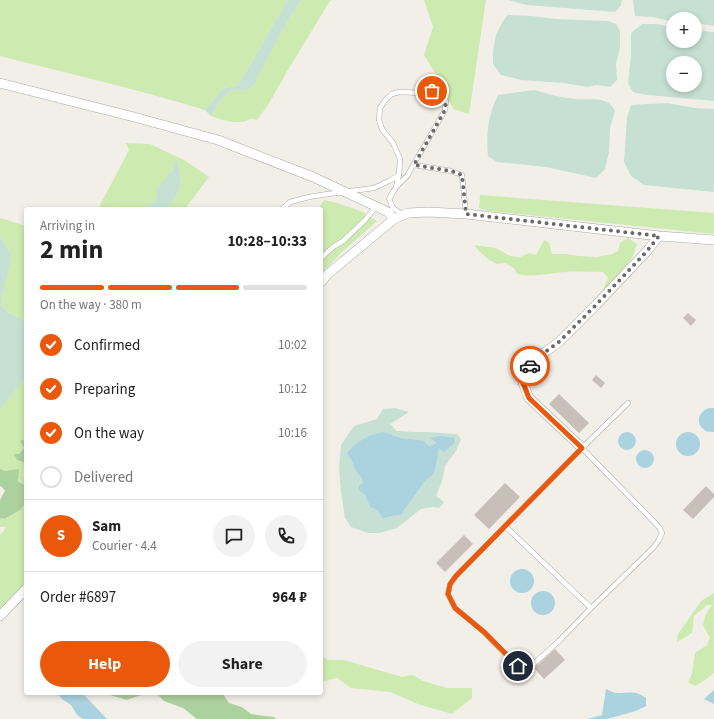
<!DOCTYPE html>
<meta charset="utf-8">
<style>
body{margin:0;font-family:"Source Sans 3",sans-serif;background:#f2f2f2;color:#222;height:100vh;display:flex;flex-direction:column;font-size:15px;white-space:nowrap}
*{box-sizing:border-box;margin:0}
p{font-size:13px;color:#767676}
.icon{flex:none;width:22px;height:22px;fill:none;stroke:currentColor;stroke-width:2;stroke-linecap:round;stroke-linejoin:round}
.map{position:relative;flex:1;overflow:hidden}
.sheet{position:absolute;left:24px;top:207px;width:299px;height:488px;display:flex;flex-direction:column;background:#fff;border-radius:4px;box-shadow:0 2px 6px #0003}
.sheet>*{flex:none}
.buttons{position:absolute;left:666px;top:12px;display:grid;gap:8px}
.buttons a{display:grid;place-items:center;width:36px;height:36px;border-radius:50%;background:#fff;box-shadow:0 2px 6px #0003;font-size:20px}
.pin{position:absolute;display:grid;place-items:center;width:34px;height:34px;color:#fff;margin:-17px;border:2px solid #fff;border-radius:50%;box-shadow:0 1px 4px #0007}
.courier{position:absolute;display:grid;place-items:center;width:40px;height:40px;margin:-20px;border:3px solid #ea580c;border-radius:50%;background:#fff;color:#222;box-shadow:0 1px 5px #0007}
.head em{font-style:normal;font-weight:700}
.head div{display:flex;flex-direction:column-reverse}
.head{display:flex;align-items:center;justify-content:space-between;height:68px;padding:0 16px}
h1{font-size:26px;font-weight:700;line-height:30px}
.bar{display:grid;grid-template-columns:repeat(4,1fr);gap:6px 4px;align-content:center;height:48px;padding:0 16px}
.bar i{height:5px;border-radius:3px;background:#e0e0e0}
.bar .current{background:#ea580c}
.bar p{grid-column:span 4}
.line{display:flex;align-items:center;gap:10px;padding:0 16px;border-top:1px solid #e0e0e0}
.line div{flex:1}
.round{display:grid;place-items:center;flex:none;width:42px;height:42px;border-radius:21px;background:#f2f2f2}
ol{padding:0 16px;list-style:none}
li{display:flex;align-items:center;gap:12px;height:44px}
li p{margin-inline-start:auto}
li .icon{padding:4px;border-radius:50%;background:#ea580c;color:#fff;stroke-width:4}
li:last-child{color:#767676}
li i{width:22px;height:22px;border:2px solid #e0e0e0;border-radius:50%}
.primary-button{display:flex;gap:8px;margin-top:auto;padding:8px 16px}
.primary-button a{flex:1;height:46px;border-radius:24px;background:#ea580c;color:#fff;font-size:16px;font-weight:700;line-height:46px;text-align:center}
.primary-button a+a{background:#f2f2f2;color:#222}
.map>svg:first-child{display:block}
</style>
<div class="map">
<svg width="714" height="719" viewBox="0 0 714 719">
<rect width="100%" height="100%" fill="#f2efe9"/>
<path fill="#cdebb0" d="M0,0H288L238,85L230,87L223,88L205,110C138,89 69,74 0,56Z
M301,0H332L330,1L289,68L268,105L257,120L250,119L244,122H232L219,119L211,116L222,98L232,90L246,91Z
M424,0H486L469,114L453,109L437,76L424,55L433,27Z
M126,143L150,144L184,160L209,177L185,209H166L176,197L181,181L178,161C171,174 159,185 156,200L145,209H98L129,150Z
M480,195L714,213V234L489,211L479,208Z
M324,200L337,203L361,211L377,221L341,253L321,274V209H318Z
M0,218L26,226V322L8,312L1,305L2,296L10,252L0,236Z
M628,238L637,244L632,258L609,287L602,292L608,278L603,272C590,272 577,271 565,272C549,273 533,278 517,274L514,268L505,263L497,264L489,260L479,251L474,245L496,248L510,256L520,257L529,253L536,255L544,240L549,243L552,254H566L579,256L597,257L612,254L618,251L620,243Z
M26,378V439L20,442L24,448L19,454H15L24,462L26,463V472L23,475L26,479V486L5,471L0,469V410L23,379Z
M26,503V583L0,610V534L2,533L6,527H0V519L1,518L6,519L20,510Z
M714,593V673L705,680L695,686L688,682L692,674L695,653L707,645L710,638L703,625L705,616L712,605H707L694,616L692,633L677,642L678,634L701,601Z
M321,655L327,660H344L402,677L413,675L423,681L447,688H472V698L452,714L418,704L390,692L351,688L337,678L326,681H321Z"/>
<path fill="#add19e" d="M26,439V463L17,460L14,454H19L24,448L20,441Z
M0,469L5,471L19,469L18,481L26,486V503L20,510L5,519L1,518L0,519V500L5,491L2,487L0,486Z
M110,693H146L127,700L110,695Z
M156,693H222L229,703L242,707L251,714L274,717L276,719H197L183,708L164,701Z"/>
<path fill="#c6e0d4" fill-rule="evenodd" d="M288,0H301L281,33L254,84L246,91L232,90L222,98L211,116L205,110L223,88L230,87L238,85Z
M508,0H622L621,5L615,12L527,5Z
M633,0H714V26L695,23V19H673V22L653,17L635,16Z
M508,15L532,16L556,19L608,21L616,24L620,31V47L616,64L617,80L610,87L596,85L588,87L564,83L521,80L501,75L493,64V51L496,35L503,21Z
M642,24H658L673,28V41H695V30L714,32V101L647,95L633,92L628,83L631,56V33ZM673,63H695V85H673Z
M534,90C548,94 562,98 576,99C585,100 595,98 604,101C609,102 613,107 615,111L610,128L609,152L605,169L596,178L546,167L497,162L488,156C486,133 488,116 498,95Z
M667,103L695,108L714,109V192L644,185L631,176L624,162L627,118L631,105Z
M174,161H178L181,181L179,189L176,197L166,209H145L156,200L159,186L169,174L173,170Z
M0,236L10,252L11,259L2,296L1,305L8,312L26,322V378L23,380L0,410Z
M395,408L409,412L390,424L397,431L415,432H427L457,434L461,439L456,451L445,466L442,481L436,496L444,502L439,508L433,507L421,509L397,528L380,533H368L351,527L345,518L341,492L339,469L341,445L354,426L377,419L383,409ZM393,435L429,446L438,443L431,438L455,442L439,448L437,463L433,475L425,481L401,515L392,516L383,519L378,511L370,507L365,495L363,482L360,476L355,470L353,463Z"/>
<path fill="#aad3df" d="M709,408H714V432C697,433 693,414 709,408Z
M618 441a9 9 0 1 1 18 0a9 9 0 1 1-18 0Z
M676 444a12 12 0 1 1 24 0a12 12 0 1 1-24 0Z
M383,432L402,438L424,441L429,446L437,443L430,438L440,436L455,438V442L444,452L439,448L437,463L433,475L425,481L401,515L392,516L383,519L378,511L370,507L365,495L359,490V486L363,482L360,476L355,470L353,463L347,453C357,441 368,435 383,432Z
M636 459a9 9 0 1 1 18 0a9 9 0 1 1-18 0Z
M510 581a12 12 0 1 1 24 0a12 12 0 1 1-24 0Z
M531 603a12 12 0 1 1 24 0a12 12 0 1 1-24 0Z
M606,689C610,691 614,693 618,693C630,693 635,690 646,698V706L636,711L607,719H587L602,715Z
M714,690V704L704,699Z
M57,693H83L85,696L107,719H83L77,715L71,705L62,699Z"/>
<path fill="#c7bfb8" d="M688,313L696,320L691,326L683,318Z
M596,375L605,383L601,388L592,380Z
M559,394L589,423L579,433L549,404Z
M505,483L520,497L489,529L474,515Z
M706,486L714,494V497L693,519L683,510Z
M464,535L473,544L445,572L436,563Z
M555,649L565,660L544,679L534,668Z"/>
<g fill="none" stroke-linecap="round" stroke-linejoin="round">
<g stroke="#a9a9a9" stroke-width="5.5">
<path id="lane" d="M414,165L451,171L462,175L466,214
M396,187L399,175L400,159L393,143L382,129L379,120L380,108L386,99L392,94L399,92L422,93L432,91L440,94L446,101L445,110L407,176L396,187L389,199L393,208L402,214
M282,209L290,202L309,197L328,194L374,188L389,181L399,175
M321,258L333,247L343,241L364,221L376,207
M582,448L659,527L662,533L659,540L653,548L591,608
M505,526L591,608L559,641L530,667L518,666L509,658L484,632L455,608L448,594L450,585L456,576L582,448L628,403"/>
</g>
<g stroke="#a9a9a9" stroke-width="10">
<path id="street" d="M0,83L134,117L218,140L313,177L388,212L394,219
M321,282L328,274L394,219L408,213L428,212L466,214L659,236L714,240
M582,448L529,398L523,383L526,370L541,355L559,342L596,305L647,251L659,236
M0,616L26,589"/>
</g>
<use href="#lane" stroke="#fff" stroke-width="4.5"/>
<use href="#street" stroke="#fff" stroke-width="9"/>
</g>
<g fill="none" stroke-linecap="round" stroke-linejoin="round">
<path stroke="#6b6a68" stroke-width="4" stroke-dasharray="0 7.2" d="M432,91L440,94L446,102L445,110L414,165L451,171L462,175L466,214L659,236L647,251L596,305L559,342L541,355L530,366"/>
<path stroke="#ea580c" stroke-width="5" d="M518,666L484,632L455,608L448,594L450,584L456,576L582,448L529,398L523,383L526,370L530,366"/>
</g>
</svg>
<div class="buttons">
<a>+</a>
<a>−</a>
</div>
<div class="pin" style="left:432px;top:91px;background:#ea580c"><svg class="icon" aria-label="bag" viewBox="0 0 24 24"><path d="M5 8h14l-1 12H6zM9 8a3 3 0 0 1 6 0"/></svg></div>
<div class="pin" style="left:518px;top:666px;background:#1f2937"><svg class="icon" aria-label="home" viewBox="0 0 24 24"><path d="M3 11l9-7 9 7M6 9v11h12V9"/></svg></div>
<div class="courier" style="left:530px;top:366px"><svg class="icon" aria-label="car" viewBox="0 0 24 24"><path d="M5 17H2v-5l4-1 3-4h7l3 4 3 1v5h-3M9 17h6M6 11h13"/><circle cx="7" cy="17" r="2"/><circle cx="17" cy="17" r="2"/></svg></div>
<section class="sheet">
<div class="head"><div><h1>2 min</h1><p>Arriving in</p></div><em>10:28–10:33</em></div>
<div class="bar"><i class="current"></i><i class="current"></i><i class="current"></i><i></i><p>On the way · 380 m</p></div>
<ol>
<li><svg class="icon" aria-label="check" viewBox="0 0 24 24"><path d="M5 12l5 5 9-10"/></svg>Confirmed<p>10:02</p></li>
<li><svg class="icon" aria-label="check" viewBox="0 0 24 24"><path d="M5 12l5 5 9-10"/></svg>Preparing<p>10:12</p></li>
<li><svg class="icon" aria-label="check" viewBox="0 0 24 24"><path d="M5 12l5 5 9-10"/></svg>On the way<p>10:16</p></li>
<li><i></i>Delivered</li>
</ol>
<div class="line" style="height:72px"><b class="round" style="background:#ea580c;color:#fff">S</b><div><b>Sam</b><p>Courier · 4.4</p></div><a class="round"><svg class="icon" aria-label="chat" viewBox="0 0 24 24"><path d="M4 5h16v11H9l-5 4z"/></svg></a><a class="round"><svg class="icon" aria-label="phone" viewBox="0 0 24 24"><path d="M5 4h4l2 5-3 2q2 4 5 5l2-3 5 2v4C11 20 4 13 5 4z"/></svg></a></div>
<div class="line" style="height:52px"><div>Order #6897</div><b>964 ₽</b></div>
<div class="primary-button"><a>Help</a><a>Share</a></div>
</section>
</div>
